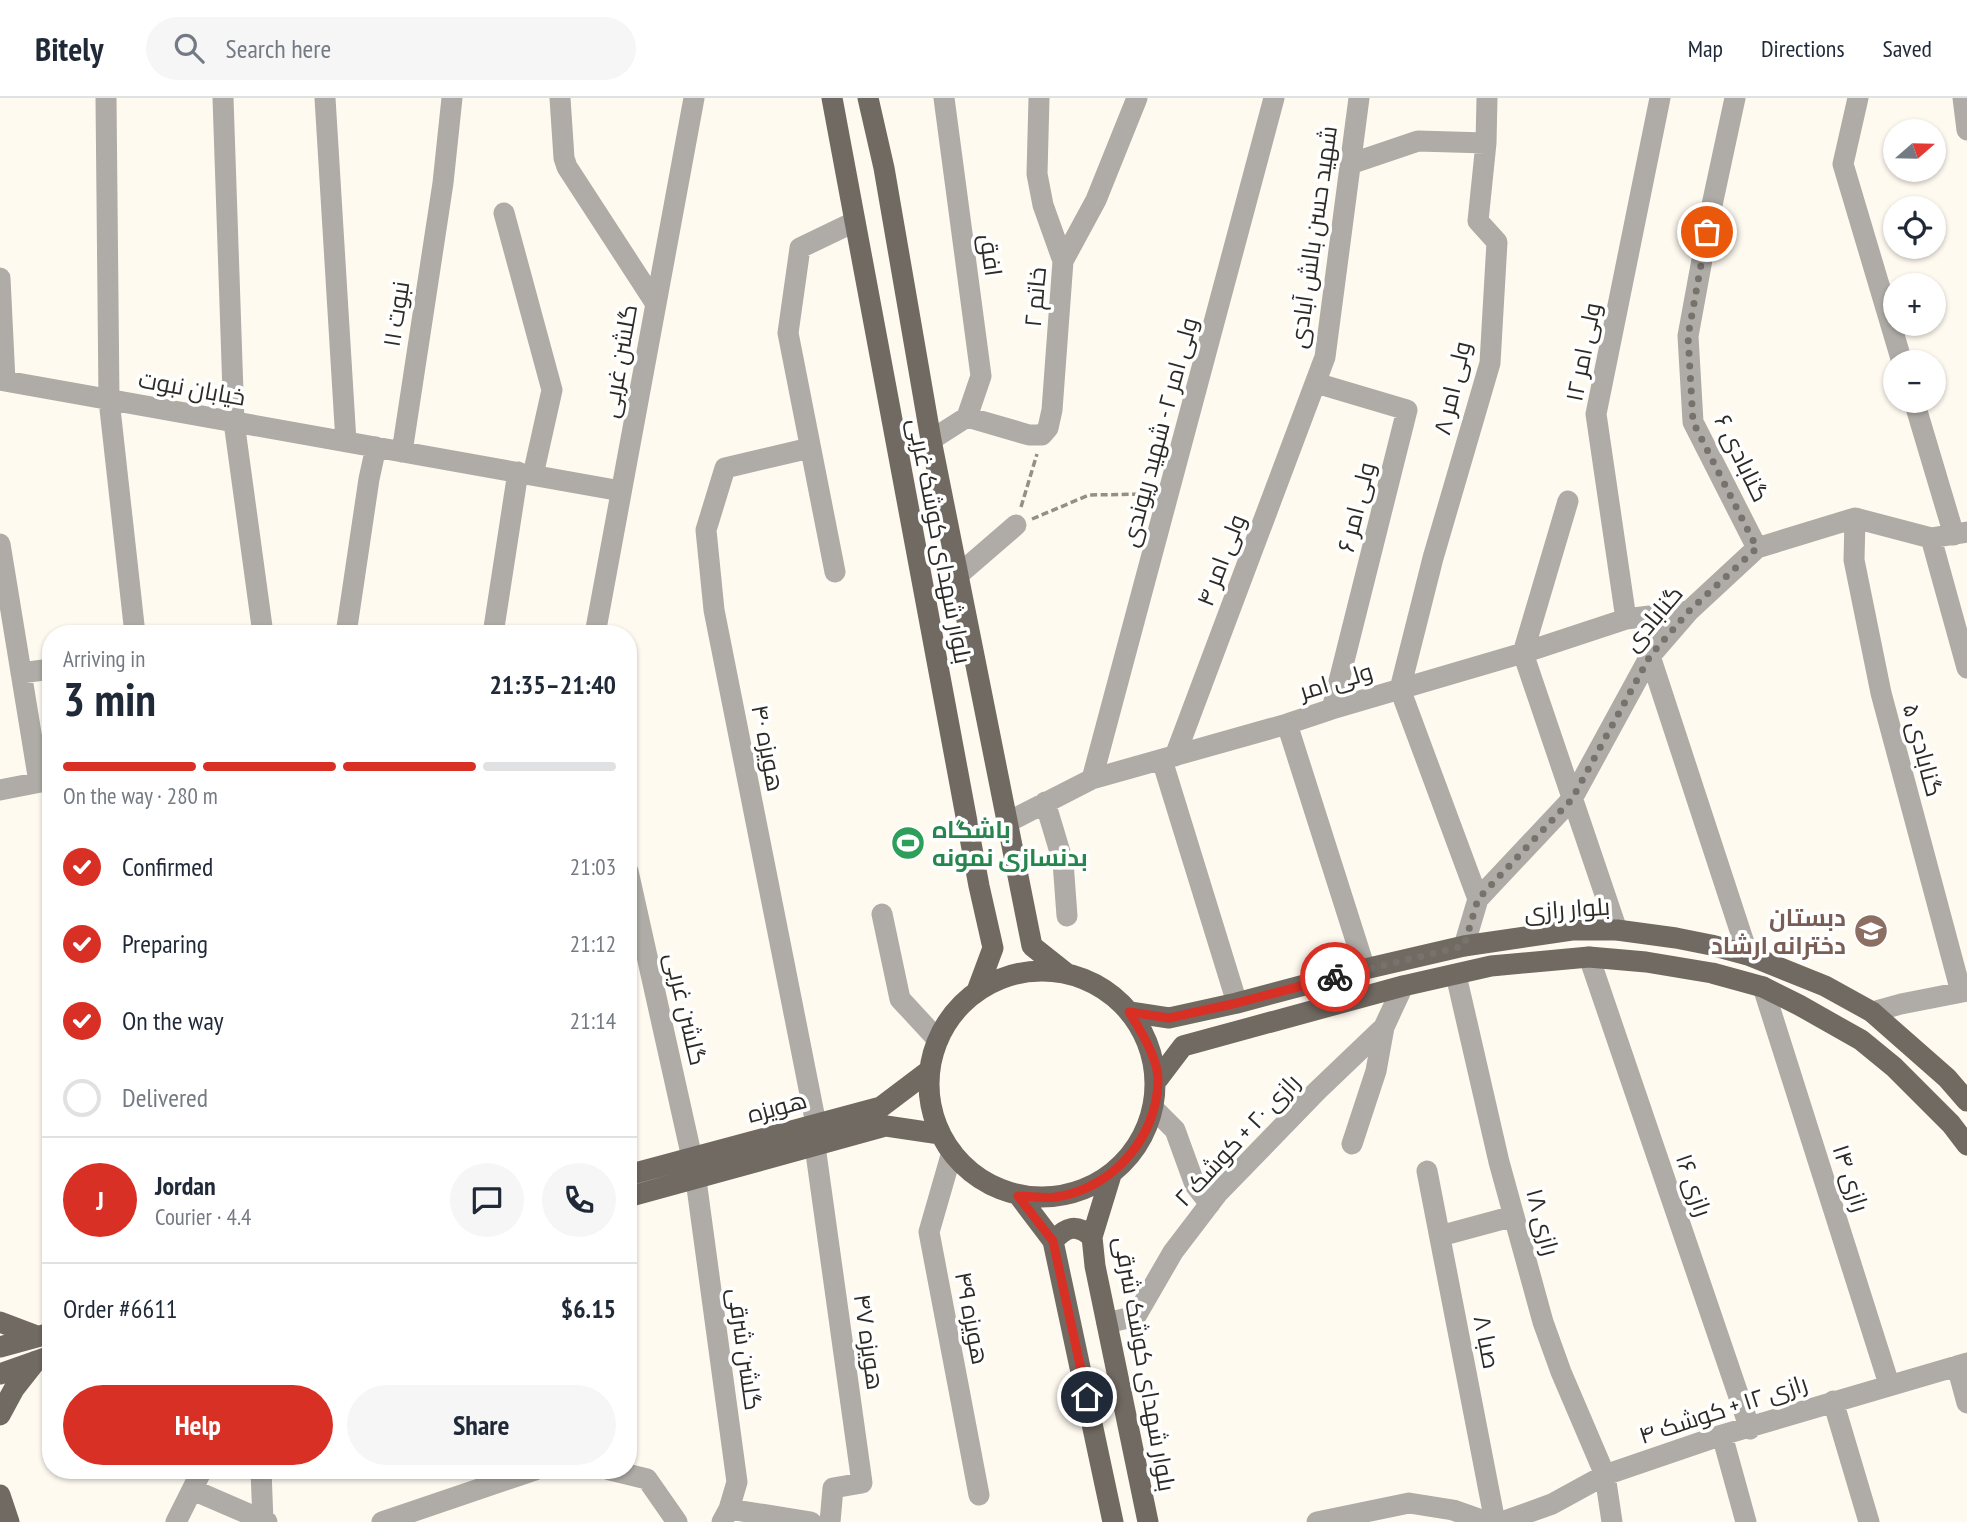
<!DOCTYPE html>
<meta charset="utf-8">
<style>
body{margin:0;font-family:"PT Sans Narrow",Cairo,sans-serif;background:#f6f6f7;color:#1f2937;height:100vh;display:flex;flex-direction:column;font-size:26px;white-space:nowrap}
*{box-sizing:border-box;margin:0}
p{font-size:23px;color:#747a83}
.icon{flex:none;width:38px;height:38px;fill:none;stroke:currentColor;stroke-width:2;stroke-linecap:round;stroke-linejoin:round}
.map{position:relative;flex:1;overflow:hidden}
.sheet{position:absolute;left:42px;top:527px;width:595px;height:854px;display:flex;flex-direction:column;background:#fff;border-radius:28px;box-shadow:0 2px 5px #0004}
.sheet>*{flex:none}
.needle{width:46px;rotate:70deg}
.controls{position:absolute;left:1883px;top:21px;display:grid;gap:14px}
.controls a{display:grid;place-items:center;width:63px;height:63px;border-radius:50%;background:#fff;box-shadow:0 2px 5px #0004;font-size:35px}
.pin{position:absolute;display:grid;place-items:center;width:60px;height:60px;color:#fff;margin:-30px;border:4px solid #fff;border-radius:50%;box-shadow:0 2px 7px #0007}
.courier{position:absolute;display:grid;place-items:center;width:70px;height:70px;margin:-35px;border:5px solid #d93025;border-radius:50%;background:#fff;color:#222;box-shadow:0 2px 9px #0007}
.headline em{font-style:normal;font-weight:700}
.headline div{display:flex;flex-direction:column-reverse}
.headline{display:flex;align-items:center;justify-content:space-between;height:119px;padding:0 21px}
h1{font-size:46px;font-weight:700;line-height:52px}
.bar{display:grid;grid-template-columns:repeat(4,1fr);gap:10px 7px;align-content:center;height:84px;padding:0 21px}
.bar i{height:9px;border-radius:5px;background:#e0e1e3}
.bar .selected{background:#d93025}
.bar p{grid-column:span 4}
.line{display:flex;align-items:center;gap:18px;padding:0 21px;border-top:2px solid #e0e1e3}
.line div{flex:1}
.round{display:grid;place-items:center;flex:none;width:74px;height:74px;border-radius:37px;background:#f6f6f7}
ol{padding:0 21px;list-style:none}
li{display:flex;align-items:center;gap:21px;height:77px}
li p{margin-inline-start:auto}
li .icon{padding:7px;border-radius:50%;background:#d93025;color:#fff;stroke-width:4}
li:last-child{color:#747a83}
li i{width:38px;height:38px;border:4px solid #e0e1e3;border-radius:50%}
.action{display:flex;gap:14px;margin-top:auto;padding:14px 21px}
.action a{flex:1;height:80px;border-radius:42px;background:#d93025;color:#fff;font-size:28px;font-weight:700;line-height:80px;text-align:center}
.action a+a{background:#f6f6f7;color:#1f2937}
header{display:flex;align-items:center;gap:42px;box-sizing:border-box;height:98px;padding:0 35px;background:#fff;border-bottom:2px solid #e0e1e3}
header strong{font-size:33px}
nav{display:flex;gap:38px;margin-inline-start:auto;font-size:24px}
.search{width:490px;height:63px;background:#f6f6f7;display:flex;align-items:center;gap:18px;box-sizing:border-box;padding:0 24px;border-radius:38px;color:#747a83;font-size:26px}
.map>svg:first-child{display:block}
</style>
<header>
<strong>Bitely</strong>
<div class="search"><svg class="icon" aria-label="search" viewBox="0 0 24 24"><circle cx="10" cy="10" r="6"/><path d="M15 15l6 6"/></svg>Search here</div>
<nav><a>Map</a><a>Directions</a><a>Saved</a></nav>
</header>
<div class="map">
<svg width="1967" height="1424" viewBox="0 0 1967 1424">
<rect width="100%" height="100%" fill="#fffaf0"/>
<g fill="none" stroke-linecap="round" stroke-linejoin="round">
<path stroke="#939088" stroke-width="3.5" stroke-dasharray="7 3.5" stroke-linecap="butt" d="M1021,409L1037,356
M1032,421L1089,397L1149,396"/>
<path stroke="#afaba6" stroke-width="21" d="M106,0L109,302L135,536
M223,0L234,324L263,536
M325,0L346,344
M560,0L564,60L567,69L656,206
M944,0L981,278L967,319
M1039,0L1037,76L1043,107L1063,163
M1735,0L1712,107L1688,238L1693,324L1757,450
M1858,0L1843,66L1902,264
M1963,0L1967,32
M1350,66L1418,43L1486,45
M504,115L552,292L533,377
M0,180L5,283
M0,282L621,393
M1316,285L1407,312L1332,611
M1914,303L1954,437
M967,319L1029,337H1042L1048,330L1052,312L1063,163L1096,102L1137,0
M931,342L967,319
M810,350L725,370L706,432L714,512L816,1026
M402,354L443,85L452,0
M1568,403L1523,555L1617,832
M1855,420L1854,462L1881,595L1961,894
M1931,440L1967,570
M0,446L39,684
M835,474L788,235L800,150L854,124
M957,478L1016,427
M1626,521L1596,316L1660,0
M346,536L369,381L376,349
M493,536L518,374
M595,536L694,0
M1650,558L1748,857
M21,575L51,571
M1287,626L1365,871
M1175,658L1325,259L1359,0
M1162,662L1237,905
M1092,681L1274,0
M0,692L51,682
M1045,704L1063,764L1067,818
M1006,725L1092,681L1287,626L1332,611L1523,555L1626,521L1689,513
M628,773L692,1060
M1478,801L1400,591L1433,460L1490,265L1497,144L1478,123L1486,45L1487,0
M882,816L900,901L938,942
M1464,848L1478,801L1572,701L1650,558L1689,513L1757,450L1855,420L1931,440L1967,434
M1589,859L1750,1331
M1456,877L1499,1064L1543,1224L1561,1274L1605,1377L1612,1424
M1763,889L1889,1286
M1872,914L1901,906L1967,893
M1153,1010L1175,1032L1195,1087L1210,1106
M1352,1046L1376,973L1384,929
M815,1048L862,1385L833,1390L830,1424
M952,1054L929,1134L979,1397
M1427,1073L1495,1424
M696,1082L737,1384L729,1411L722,1424
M1440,1138L1514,1118
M1107,1225L1136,1218L1173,1154L1218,1095L1317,993L1384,929L1403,888
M1957,1268L1967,1305
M1833,1303L1869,1424
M1722,1337L1746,1424
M261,1372L263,1424
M610,1372L647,1381L677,1424
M193,1392L267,1424
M729,1411L811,1424
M176,1424L202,1372
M382,1424L535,1372
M1317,1424L1409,1405L1453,1412L1487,1424
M1502,1424L1552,1406L1605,1377L1722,1337L1967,1265"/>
<path stroke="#716a62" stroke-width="21" d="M832,0L979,788L993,850L977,893
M868,0L884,70L931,342L1032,848L1066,875
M929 986a113 113 0 1 1 226 0a113 113 0 1 1-226 0Z
M1130,914L1169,920L1237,905L1365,871L1464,848L1572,832H1617L1676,840L1711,847L1748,857L1825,888L1872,914L1947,980L1967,1003
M1158,981L1183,948L1403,888L1491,868L1589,859L1646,864L1712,875L1763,889L1799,907L1861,942L1894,969L1951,1026L1967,1047
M628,1077L881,1009L930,972
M1111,1077L1092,1139L1095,1168L1148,1424
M1019,1098L1053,1143L1113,1424
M628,1099L886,1028L940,1036
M1053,1143C1066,1129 1076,1125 1092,1139
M0,1224L37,1238
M0,1249L51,1235
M0,1276L51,1258
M0,1317L14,1291L36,1263
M0,1397L9,1424"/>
</g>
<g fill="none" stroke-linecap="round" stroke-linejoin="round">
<path stroke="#76736d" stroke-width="7" stroke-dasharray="0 12.6" d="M1335,879L1464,848L1478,801L1572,701L1650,558L1689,513L1757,450L1693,324L1688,238L1707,134"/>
<path stroke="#d93025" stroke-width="9" d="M1087,1299L1053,1143L1018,1098C1031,1098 1044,1101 1056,1099C1112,1091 1157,1040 1158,983C1159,963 1140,931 1129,914L1169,920L1237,905L1335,879"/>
</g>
<defs>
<g id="stadium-disc" transform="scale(1.75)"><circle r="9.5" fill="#2e9e5b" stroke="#fff"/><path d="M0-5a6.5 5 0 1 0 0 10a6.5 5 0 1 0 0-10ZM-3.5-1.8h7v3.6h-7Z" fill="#fff"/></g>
<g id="school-disc" transform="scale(1.75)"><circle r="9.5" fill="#8d6e63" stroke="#fff"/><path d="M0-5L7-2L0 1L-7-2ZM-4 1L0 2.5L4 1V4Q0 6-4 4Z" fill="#fff"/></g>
</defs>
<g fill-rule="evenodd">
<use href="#stadium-disc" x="908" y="745"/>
<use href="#school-disc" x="1871" y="833"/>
</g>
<g text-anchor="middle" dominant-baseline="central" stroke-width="7" stroke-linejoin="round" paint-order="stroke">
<g font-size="24" fill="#2d2b26" stroke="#fff">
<text transform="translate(1313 139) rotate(-82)">شهید حسن بالش آبادی</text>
<text transform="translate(991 157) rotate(82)">افق</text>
<text transform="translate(1035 199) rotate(-85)">خاتم ۲</text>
<text transform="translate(396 216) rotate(-81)">نبوت ۱۱</text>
<text transform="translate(1583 254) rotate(-79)">ولی امر ۱۲</text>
<text transform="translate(619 263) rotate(-80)">گلشن غربی</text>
<text transform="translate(192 290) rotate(10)">خیابان نبوت</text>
<text transform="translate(1452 290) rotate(-77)">ولی امر ۸</text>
<text transform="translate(1159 334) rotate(-75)">ولی امر ۲ - شهید ریوندی</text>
<text transform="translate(1742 360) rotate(64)">گنابادی ۶</text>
<text transform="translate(1356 409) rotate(-76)">ولی امر ۶</text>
<text transform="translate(940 443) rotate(79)">بلوار شهدای کوشک غربی</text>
<text transform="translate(1221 462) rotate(-69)">ولی امر ۴</text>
<text transform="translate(1653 520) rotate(-50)">گنابادی</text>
<text transform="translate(1336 583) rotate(-17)">ولی امر</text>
<text transform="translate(768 650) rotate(79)">هویزه ۴۰</text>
<text transform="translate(1923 652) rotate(75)">گنابادی ۵</text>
<text transform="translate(1567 811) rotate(-4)">بلوار رازی</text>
<text transform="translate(686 911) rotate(77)">گلشن غربی</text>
<text transform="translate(777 1009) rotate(-15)">هویزه</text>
<text transform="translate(1237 1042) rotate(-47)">رازی ۲۰ + کوشک ۲</text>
<text transform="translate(1851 1080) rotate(72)">رازی ۱۴</text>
<text transform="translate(1694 1087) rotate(71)">رازی ۱۶</text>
<text transform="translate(1543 1124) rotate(75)">رازی ۱۸</text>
<text transform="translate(972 1220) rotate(79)">هویزه ۴۹</text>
<text transform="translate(869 1244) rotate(82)">هویزه ۴۷</text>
<text transform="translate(1487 1244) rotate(79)">صبا ۸</text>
<text transform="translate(745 1251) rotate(82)">گلشن شرقی</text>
<text transform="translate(1145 1266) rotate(80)">بلوار شهدای کوشک شرقی</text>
<text transform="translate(1723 1311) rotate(-18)">رازی ۱۲ + کوشک ۴</text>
</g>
<g font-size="24" font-weight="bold" fill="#27864d" stroke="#fff" text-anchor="start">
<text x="932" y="731">باشگاه<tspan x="932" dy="28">بدنسازی نمونه</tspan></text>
</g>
<g font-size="24" font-weight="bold" fill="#785e54" stroke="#fff" text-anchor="end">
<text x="1846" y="819">دبستان<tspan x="1846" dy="28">دخترانه ارشاد</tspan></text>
</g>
</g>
</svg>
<div class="controls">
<a><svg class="needle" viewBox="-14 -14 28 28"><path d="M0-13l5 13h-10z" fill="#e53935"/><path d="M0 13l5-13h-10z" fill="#747a83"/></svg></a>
<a><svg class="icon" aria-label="locate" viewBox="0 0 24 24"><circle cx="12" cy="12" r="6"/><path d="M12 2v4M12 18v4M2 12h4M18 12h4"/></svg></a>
<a>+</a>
<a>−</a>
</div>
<div class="pin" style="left:1707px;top:134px;background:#ea580c"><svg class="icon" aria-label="bag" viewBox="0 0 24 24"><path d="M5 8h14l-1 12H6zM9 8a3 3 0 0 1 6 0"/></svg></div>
<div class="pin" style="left:1087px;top:1299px;background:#1f2937"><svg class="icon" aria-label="home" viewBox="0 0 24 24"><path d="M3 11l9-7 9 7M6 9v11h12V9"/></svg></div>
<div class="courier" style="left:1335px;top:879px"><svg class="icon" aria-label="bike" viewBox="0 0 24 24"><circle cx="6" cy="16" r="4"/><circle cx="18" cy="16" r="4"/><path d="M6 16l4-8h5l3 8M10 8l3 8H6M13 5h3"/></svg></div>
<section class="sheet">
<div class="headline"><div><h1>3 min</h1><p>Arriving in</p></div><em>21:35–21:40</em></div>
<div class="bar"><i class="selected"></i><i class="selected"></i><i class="selected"></i><i></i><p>On the way · 280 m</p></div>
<ol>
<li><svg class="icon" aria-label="check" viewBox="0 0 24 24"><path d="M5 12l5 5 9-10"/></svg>Confirmed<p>21:03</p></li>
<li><svg class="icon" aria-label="check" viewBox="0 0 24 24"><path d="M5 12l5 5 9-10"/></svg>Preparing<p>21:12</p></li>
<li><svg class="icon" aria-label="check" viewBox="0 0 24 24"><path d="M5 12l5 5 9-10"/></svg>On the way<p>21:14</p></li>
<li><i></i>Delivered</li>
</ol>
<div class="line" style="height:126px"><b class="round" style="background:#d93025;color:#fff">J</b><div><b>Jordan</b><p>Courier · 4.4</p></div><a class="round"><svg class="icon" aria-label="chat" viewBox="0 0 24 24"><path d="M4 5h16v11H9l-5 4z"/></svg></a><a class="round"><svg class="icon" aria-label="phone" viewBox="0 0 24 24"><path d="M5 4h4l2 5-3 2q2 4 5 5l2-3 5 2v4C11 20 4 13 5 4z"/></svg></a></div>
<div class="line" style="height:91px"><div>Order #6611</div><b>$6.15</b></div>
<div class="action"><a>Help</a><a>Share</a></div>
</section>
</div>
